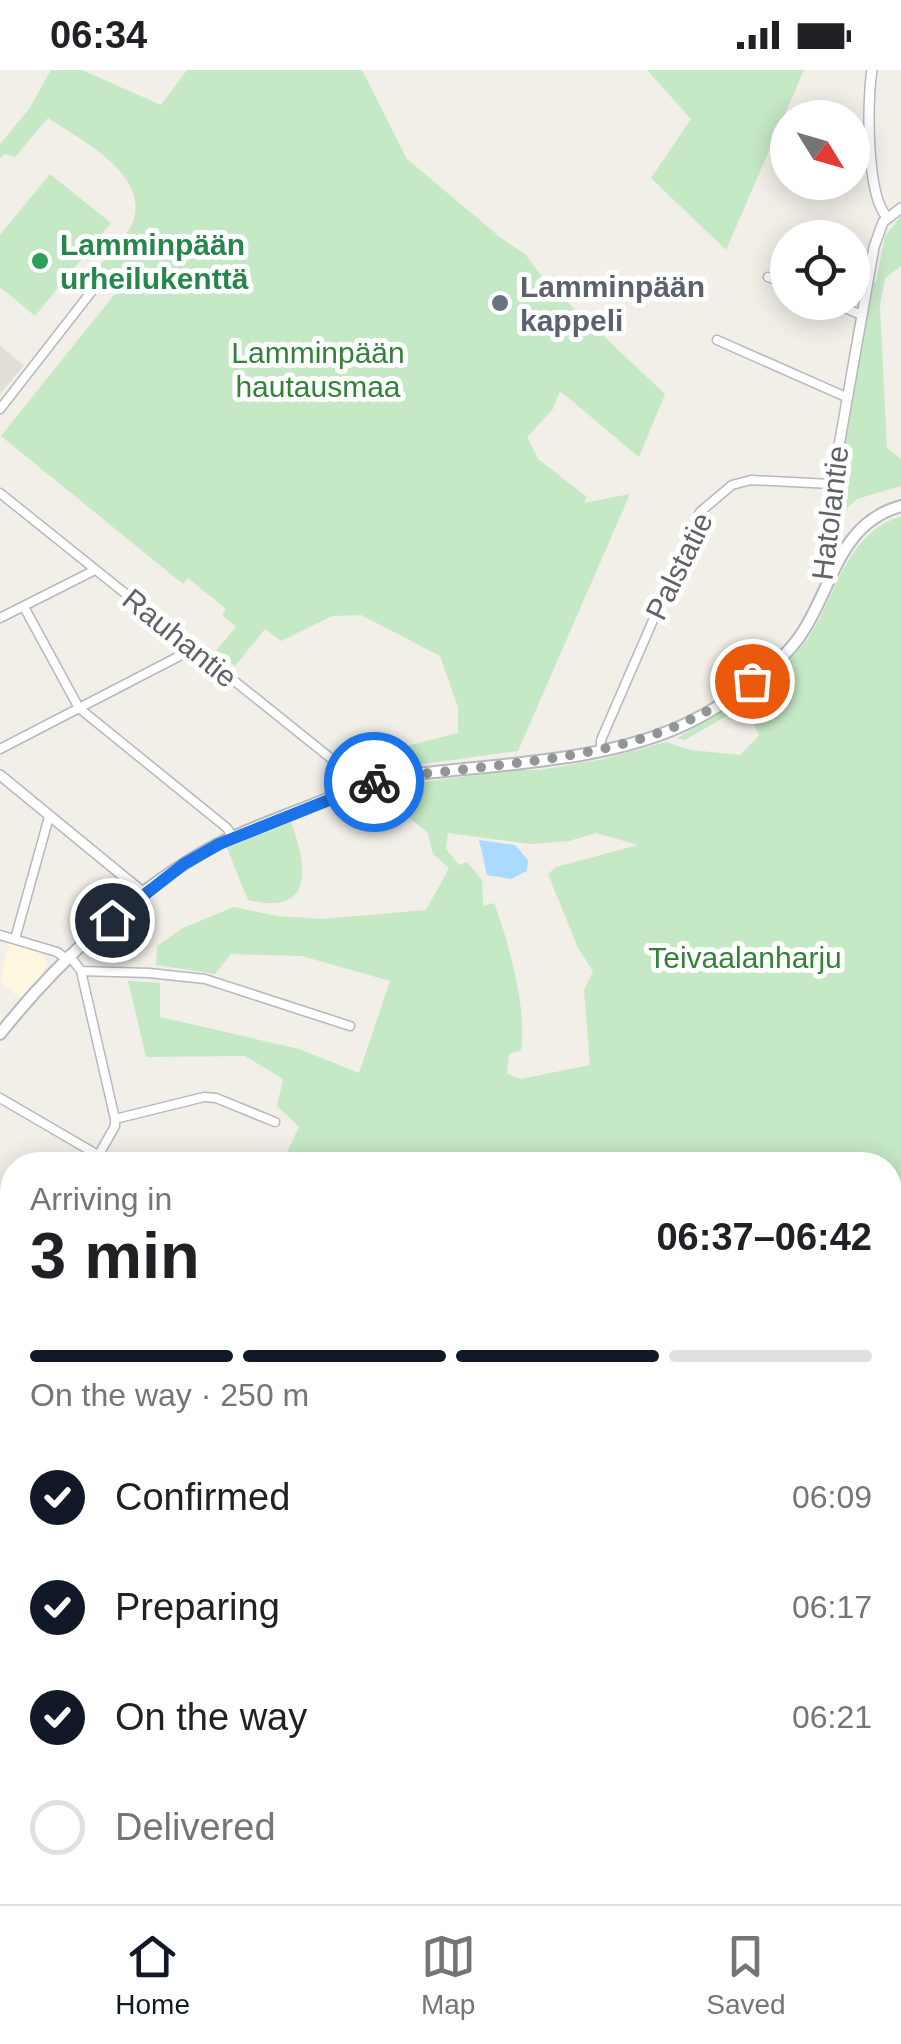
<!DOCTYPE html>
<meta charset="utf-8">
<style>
body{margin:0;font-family:Helvetica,sans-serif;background:#f6f6f6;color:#202124;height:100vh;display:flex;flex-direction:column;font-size:38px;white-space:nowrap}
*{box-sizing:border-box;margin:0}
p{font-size:32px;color:#757577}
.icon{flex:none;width:55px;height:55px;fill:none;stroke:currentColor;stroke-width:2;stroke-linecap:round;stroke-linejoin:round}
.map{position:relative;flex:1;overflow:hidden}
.details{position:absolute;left:0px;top:1082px;width:902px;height:752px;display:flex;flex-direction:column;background:#fff;border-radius:40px 40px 0 0;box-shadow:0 5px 25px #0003}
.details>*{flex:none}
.needle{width:65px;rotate:127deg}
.buttons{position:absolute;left:770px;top:30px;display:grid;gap:20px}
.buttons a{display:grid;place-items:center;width:100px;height:100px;border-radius:50%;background:#fff;box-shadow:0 5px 25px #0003;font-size:50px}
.pin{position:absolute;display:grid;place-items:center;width:85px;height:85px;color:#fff;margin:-42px;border:5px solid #fff;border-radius:50%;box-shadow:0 2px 10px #0007}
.courier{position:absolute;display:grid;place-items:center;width:100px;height:100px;margin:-50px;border:8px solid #1a73e8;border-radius:50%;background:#fff;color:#222;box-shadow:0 2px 12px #0007}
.overview em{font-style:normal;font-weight:700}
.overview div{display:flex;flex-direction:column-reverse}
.overview{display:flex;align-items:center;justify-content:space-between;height:170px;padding:0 30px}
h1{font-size:65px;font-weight:700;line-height:75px}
.bar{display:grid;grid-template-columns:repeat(4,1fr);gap:15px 10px;align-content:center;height:120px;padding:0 30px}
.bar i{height:12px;border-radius:8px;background:#e0e0e0}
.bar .on{background:#111827}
.bar p{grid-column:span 4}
ol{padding:0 30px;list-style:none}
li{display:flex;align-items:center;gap:30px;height:110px}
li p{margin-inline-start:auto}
li .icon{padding:10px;border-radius:50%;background:#111827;color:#fff;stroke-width:4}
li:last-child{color:#757577}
li i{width:55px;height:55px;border:5px solid #e0e0e0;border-radius:50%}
.status{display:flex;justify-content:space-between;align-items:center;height:70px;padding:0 50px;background:#fff;direction:ltr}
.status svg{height:28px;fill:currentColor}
.tabs{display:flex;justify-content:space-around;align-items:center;height:140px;border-top:2px solid #e0e0e0;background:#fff;font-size:28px;color:#757577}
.tabs a{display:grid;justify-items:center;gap:5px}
.tabs .on{color:#111827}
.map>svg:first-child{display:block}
</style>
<div class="status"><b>06:34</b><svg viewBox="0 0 49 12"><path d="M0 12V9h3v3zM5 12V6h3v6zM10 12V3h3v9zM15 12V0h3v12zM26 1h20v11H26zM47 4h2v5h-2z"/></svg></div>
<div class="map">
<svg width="901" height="1834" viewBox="0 0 901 1834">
<rect width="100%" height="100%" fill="#f1efe8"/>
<path fill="#fef7e0" d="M9,872L40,882L47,892L44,901L20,928L0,912Z
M901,1641V1781L890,1779V1644Z"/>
<path fill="#e1ded6" d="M0,276L24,295L0,324Z"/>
<path fill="#c5e8c5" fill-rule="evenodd" d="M51,0H82L161,35L187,0H362L407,89L501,168L525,184L545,211L665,324L639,387L560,321L553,339L527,367L538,389L587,427L584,433L630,424L518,681L365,702L351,690L458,663V637L440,586L361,545L332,546L281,571L265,559L235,596L216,581L236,557L222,545L226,539L188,508L183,514L1,366L118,220L97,199C108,185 129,165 134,149C147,102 80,70 48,48L15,87L4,84L0,89V74L29,39Z
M647,0H804L726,180L651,108L691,49Z
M50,104L111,153L35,246L0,217V165Z
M901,146V196L885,208L880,235L887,378L901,389V416L857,429L839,445L835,438L847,406L842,377L871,212H876L885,166Z
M901,446V1423L890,1420V1095H281L299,1057L277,1036L283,1009L245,986L146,987L128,911L160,913V947L299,979L359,1003L390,911L302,886L231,884L215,904L156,895L157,876L183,858L234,837L277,846L321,849L426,840L449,798L433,784L428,763L378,723L379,718L512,700H540L604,689L666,672L691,680L740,685L759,666L753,651L754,638L741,631C765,612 792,592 809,567C838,522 845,465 901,446ZM448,763L531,774L569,771L596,763L638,775L556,797L548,804L578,878L593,901L584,920L590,995L521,1009L507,1004L509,984L521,980C527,938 509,873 494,833L483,836L482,810L467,792L459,795L446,779Z
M732,636V643L685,670L677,668Z
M291,752C308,798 314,846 248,830L227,778Z
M890,1450L901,1452V1582L890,1584Z
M0,1544L12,1547V1674L0,1671Z
M0,1761L12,1762V1822L40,1823L38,1834H0Z
M890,1813L901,1818V1834H865L863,1823L890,1822Z
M679,1823H833L838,1834L789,1833Z"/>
<path fill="#aadaff" d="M479,770L515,775L528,790L527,801L511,809L487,805Z"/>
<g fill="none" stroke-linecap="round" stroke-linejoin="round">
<g stroke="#b5b8bc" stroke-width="11">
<path id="minor" d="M768,207L788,215
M829,232L862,245
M717,270L846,327
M0,339L95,217
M0,423L338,694L354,719
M24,537L79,638L227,758L233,767
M0,548L95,500
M0,679L193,579
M601,679V670L700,442L732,415L751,410L831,414
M0,865L57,882L65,888
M15,869L49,747
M69,885L81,901L115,1049V1056L93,1095
M81,901L149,903L205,909L350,956
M0,1028L115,1095
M115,1049L204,1027L216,1028L275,1052
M0,1271L12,1225
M0,1411L12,1417
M0,1499L12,1505
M890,1792L901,1793
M99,1834L101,1822"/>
</g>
<g stroke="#b5b8bc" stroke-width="12">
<path id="tertiary" d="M872,0C867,31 866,125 887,147
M827,509L825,455L874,177L883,152L901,138
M0,705L145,824"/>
</g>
<g stroke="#b6babf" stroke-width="14">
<path id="secondary" d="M0,964C56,893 136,818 216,775C245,760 277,749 307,737C337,725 368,711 401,706C491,694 608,693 690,652C728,633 773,602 798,569C833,521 836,454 901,436
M0,1153L12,1160
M890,1439L901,1441
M851,1822L855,1834"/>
</g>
<g stroke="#f9ab00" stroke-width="16">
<path id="trunk" d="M890,1600L901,1598
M890,1619L901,1616
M0,1713L12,1715
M0,1731L12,1732"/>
</g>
<use href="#minor" stroke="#fff" stroke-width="8"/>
<use href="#tertiary" stroke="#fff" stroke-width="9"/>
<use href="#secondary" stroke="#fff" stroke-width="10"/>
<use href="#trunk" stroke="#feeaa1" stroke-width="12"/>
<path stroke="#b6b7b8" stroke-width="2.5" stroke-dasharray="2.5 12" stroke-linecap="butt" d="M0,1751L12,1753
M606,1822L716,1834"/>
</g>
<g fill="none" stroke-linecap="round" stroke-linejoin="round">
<path stroke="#929495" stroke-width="10" stroke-dasharray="0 18" d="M374,712C404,704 436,703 467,699C569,687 669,678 752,611"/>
<path stroke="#1a73e8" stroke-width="12" d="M112,850L184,794L219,774L374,712"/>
</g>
<circle fill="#2e9e5b" stroke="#fff" stroke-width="4" cx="40" cy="191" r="10"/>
<circle fill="#6b7280" stroke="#fff" stroke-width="4" cx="500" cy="233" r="10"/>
<g text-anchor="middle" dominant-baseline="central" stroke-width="10" stroke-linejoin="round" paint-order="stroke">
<g font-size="30" font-weight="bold" fill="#27864d" stroke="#fff" text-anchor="start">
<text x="60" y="174">Lamminpään<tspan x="60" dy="34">urheilukenttä</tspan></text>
</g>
<g font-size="30" font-weight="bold" fill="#5b616d" stroke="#fff" text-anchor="start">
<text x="520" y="216">Lamminpään<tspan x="520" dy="34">kappeli</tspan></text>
</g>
<g font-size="30" fill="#348238" stroke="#fff">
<text x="318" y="282">Lamminpään<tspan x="318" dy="34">hautausmaa</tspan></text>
<text x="745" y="887">Teivaalanharju</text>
</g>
<g font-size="30" fill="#5f6368" stroke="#fff">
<text transform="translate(830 443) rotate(-83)">Hatolantie</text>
<text transform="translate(679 496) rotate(-64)">Palstatie</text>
<text transform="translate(180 568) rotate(39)">Rauhantie</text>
</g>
</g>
</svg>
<div class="buttons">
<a><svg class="needle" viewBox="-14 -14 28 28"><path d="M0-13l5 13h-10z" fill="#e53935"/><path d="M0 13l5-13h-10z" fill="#757577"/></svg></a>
<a><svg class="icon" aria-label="locate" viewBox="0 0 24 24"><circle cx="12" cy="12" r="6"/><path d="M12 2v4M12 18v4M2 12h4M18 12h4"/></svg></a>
</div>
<div class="pin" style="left:752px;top:611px;background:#ea580c"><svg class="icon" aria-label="bag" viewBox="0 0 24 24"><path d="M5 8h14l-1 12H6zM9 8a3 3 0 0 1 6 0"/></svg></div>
<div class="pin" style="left:112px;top:850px;background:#1f2937"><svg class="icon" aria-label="home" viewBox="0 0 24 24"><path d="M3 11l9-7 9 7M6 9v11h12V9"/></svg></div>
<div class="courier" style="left:374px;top:712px"><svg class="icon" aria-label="bike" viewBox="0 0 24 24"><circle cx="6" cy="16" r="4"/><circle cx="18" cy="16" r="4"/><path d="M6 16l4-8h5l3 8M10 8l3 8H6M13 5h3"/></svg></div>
<section class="details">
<div class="overview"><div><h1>3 min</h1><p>Arriving in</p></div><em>06:37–06:42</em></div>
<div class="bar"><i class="on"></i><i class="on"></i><i class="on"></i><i></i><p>On the way · 250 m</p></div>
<ol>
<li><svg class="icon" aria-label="check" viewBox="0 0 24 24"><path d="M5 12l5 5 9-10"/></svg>Confirmed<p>06:09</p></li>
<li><svg class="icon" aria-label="check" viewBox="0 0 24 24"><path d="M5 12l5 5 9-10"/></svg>Preparing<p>06:17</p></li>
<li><svg class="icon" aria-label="check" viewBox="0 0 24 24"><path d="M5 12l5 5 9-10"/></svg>On the way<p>06:21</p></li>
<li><i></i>Delivered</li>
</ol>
</section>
</div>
<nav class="tabs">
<a class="on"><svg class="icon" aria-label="home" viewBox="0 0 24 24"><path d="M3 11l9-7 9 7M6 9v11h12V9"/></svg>Home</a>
<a><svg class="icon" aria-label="map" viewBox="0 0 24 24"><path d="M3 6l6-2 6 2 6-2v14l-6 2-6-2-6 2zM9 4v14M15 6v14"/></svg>Map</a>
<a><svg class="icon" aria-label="saved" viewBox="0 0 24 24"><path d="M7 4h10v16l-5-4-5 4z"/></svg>Saved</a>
</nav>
